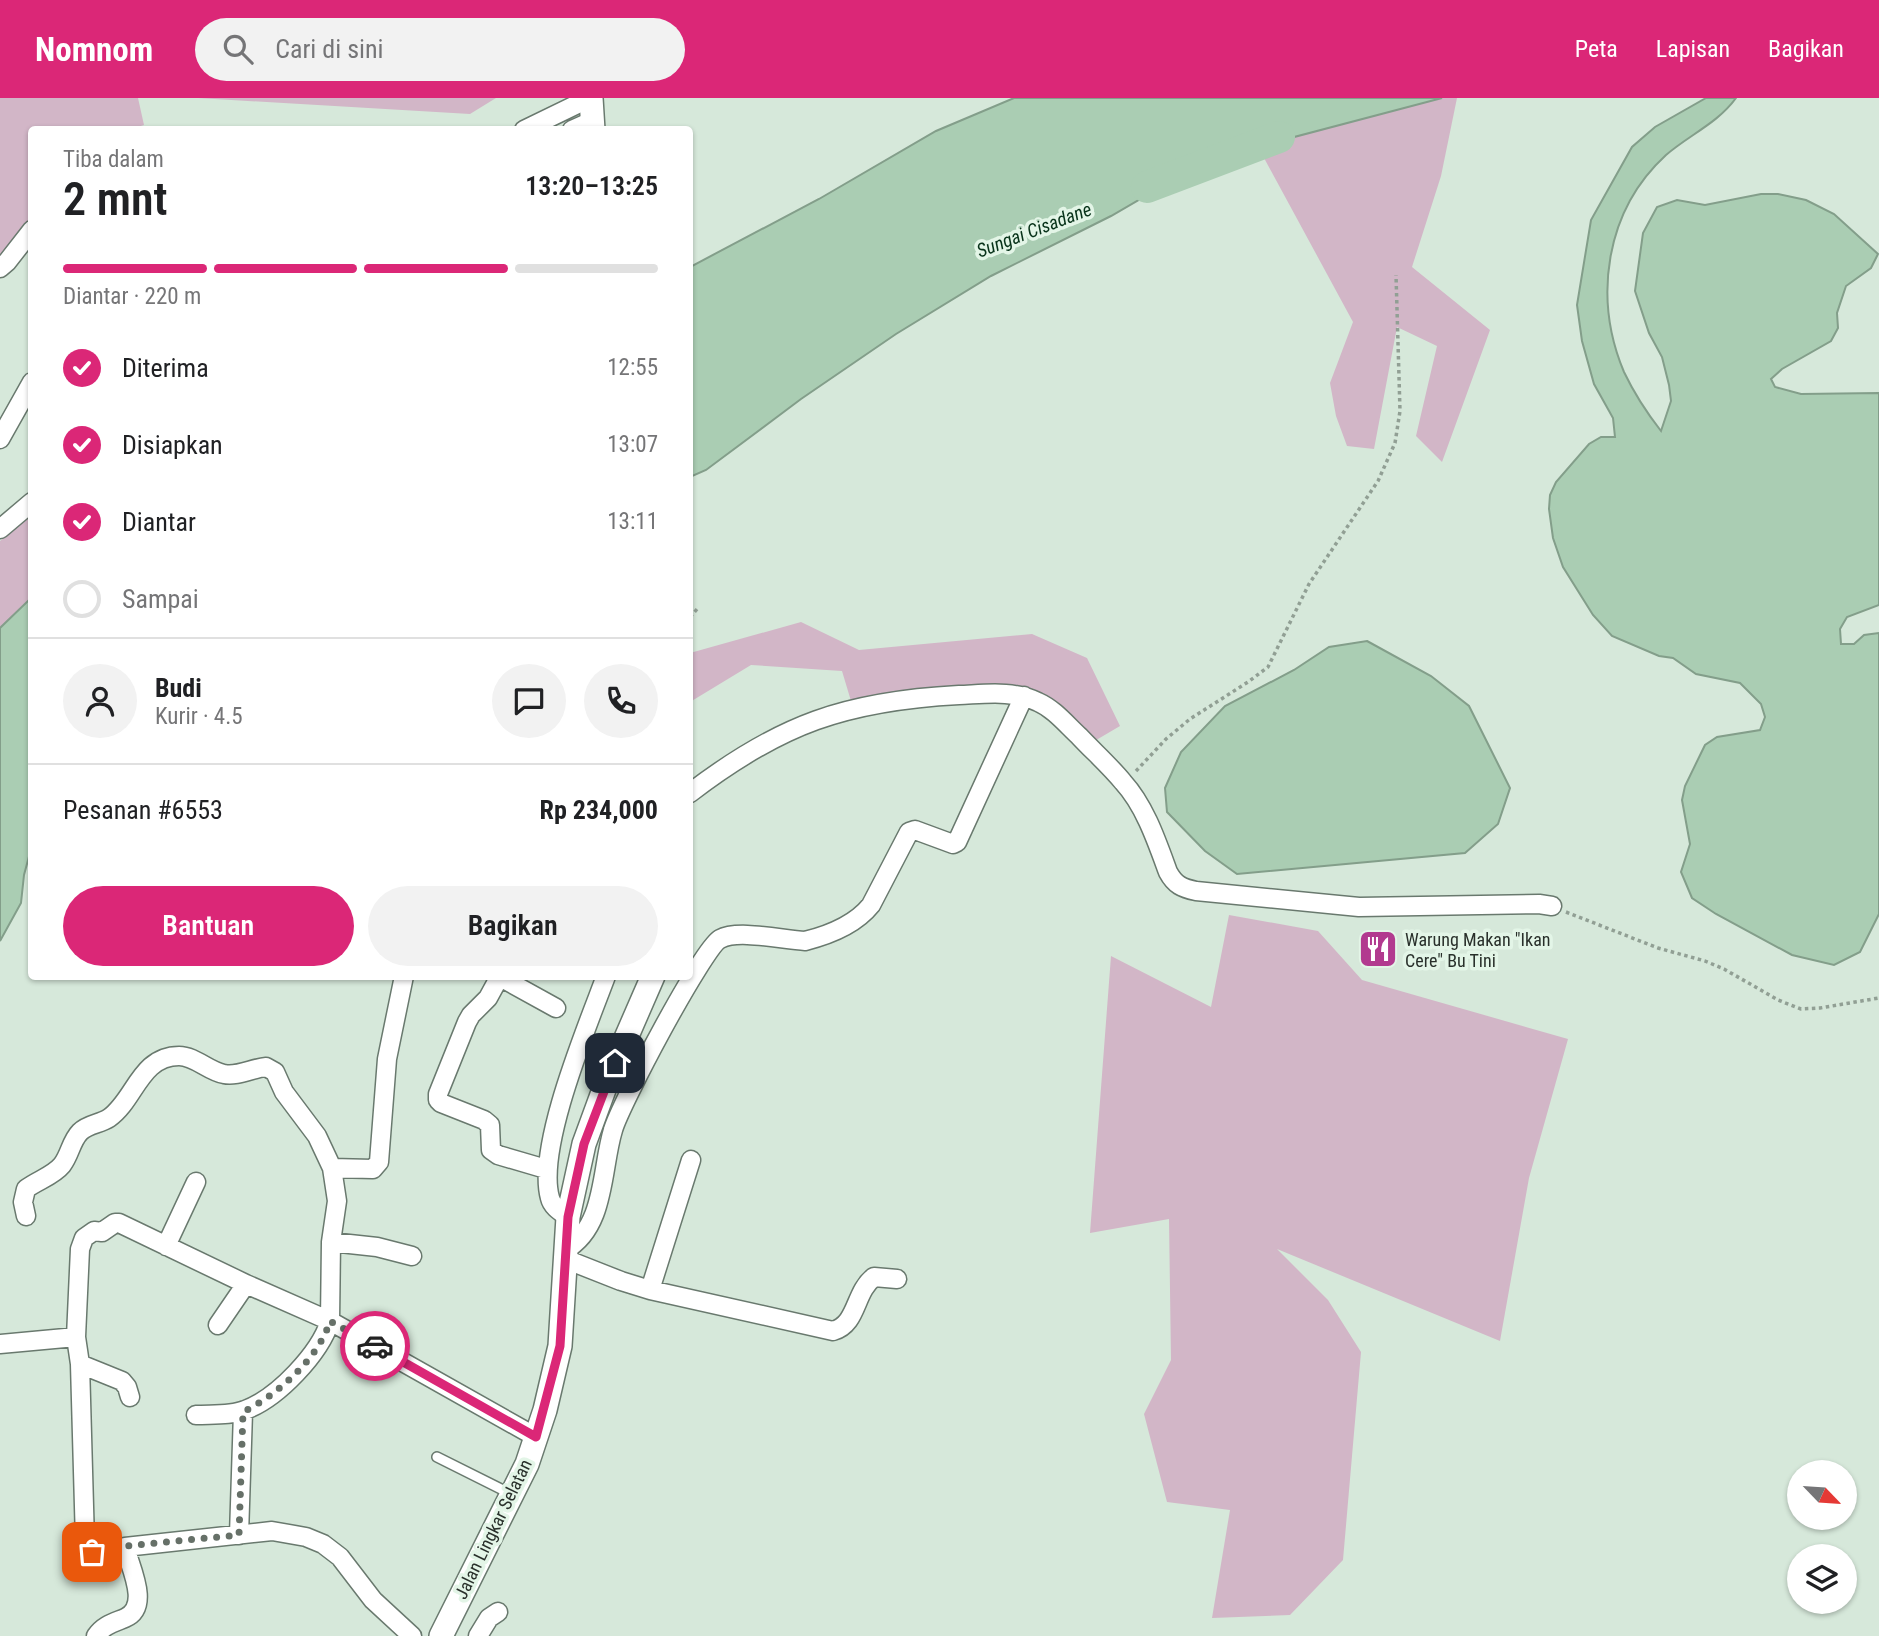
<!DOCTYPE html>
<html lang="id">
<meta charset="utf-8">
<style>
body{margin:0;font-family:"Roboto Condensed",sans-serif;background:#f2f2f2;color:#202124;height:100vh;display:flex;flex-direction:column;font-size:26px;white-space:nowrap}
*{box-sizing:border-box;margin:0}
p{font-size:23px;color:#757577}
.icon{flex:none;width:38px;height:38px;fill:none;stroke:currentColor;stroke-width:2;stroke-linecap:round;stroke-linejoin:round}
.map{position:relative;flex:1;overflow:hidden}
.side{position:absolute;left:28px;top:28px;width:665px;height:854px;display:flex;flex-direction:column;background:#fff;border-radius:7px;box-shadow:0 2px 5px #0004}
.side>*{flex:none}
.needle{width:46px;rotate:115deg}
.buttons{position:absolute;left:1787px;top:1362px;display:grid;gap:14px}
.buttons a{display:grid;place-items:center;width:70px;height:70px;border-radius:50%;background:#fff;box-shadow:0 2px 5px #0004;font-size:35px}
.pin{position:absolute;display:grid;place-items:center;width:60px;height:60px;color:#fff;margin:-30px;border-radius:14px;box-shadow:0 4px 10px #0006}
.courier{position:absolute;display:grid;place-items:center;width:70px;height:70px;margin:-35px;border:5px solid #db2777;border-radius:50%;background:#fff;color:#222;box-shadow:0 2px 9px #0007}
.overview em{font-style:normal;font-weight:600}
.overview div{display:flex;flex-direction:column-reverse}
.overview{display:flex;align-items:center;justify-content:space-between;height:119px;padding:0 35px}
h1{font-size:46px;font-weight:600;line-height:52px}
.bar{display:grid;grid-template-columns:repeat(4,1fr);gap:10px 7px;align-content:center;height:84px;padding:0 35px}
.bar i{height:9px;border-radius:5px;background:#e0e0e0}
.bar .selected{background:#db2777}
.bar p{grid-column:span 4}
.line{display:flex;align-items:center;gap:18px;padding:0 35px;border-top:2px solid #e0e0e0}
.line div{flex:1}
.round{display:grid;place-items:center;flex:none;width:74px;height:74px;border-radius:37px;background:#f2f2f2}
ol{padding:0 35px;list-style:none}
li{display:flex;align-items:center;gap:21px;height:77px}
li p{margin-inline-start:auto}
li .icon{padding:7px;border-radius:50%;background:#db2777;color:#fff;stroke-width:4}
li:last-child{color:#757577}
li i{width:38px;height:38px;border:4px solid #e0e0e0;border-radius:50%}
.button{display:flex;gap:14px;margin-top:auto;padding:14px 35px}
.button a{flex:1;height:80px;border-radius:42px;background:#db2777;color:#fff;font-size:28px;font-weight:600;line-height:80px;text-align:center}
.button a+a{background:#f2f2f2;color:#202124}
header{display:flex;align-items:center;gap:42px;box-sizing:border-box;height:98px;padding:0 35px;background:#db2777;color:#fff}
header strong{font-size:33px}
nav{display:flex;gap:38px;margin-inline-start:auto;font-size:24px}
.search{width:490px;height:63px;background:#f2f2f2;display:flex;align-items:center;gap:18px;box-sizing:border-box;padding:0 24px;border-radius:38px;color:#757577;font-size:26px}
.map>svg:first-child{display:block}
</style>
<header>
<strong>Nomnom</strong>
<div class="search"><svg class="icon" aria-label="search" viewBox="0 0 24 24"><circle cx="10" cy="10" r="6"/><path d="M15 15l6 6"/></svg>Cari di sini</div>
<nav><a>Peta</a><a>Lapisan</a><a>Bagikan</a></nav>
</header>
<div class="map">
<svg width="1879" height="1538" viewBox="0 0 1879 1538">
<rect width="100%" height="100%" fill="#d6e8da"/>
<path fill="#d2b6c7" d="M0,0H138L144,27L131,31L32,32L31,137L8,173L0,180Z
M198,0H496L470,16Z
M1442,0H1457L1441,78L1412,169L1490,232L1442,364L1416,338L1437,248L1397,229L1374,351L1347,348L1336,318L1330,285L1353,224L1257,47Z
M31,418V500L0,530V443Z
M801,524L859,552L1032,536L1087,560L1120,628L1081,651L1032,591L942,608L854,613L842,573L751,567L690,604V555Z
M1229,817L1318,833L1362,882L1568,941L1529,1080L1500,1243L1277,1151L1328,1202L1361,1254L1343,1462L1290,1517L1212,1520L1230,1412L1167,1404L1144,1316L1171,1262L1169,1121L1090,1135L1111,858L1211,909Z"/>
<path fill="#aacdb3" stroke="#839e8a" stroke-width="2" d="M1014,0H1442L1260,48L1199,67L1111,118L991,178L896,236L801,301L706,372L690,379V169L819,101L936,33Z
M1706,0H1736C1718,25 1689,37 1666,57C1605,113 1593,200 1624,274C1634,295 1647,315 1661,333L1671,303L1669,287L1662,259L1649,235L1635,193L1643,135L1657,109L1677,102L1705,107L1761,96H1778L1806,102L1834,116L1878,156L1871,170L1846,188L1837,215L1838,230L1831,243L1782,271L1771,281L1775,289L1801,296L1879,295V507L1847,519L1840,531L1841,546H1854L1864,537L1879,535V816L1860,854L1834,867L1792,857L1716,816L1692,800L1681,774L1690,746L1682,702L1685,688L1705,647L1717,639L1760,632L1765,619L1761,606L1740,585L1696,576L1673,560L1659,558L1612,538L1593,517L1563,469L1553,440L1549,411L1550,397L1556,384L1589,346L1601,339H1615L1613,320L1594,286L1582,243L1577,207L1591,122L1632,49L1655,29Z
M31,500V751L24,777L21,805L0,843V530Z
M1367,543L1431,578L1469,608L1510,690L1498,726L1465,755L1237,776L1205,753L1167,714L1165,690L1181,654L1225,608L1294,572L1329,549Z"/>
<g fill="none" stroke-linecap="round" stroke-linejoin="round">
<path stroke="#aacdb3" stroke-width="32" d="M1147,89L1279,39"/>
<g stroke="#69796e" stroke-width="12">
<path id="lane" d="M437,1359L511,1396"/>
</g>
<g stroke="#69796e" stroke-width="21">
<path id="street" d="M524,32L590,0
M572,32L592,23
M0,170L7,164L32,132
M0,341L32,284
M0,431L32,404
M690,695C780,626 846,603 959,597C986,596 1013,592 1038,604C1054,611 1066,626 1079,638C1093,653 1110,668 1123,684C1145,708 1157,744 1168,774C1175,787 1182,790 1196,793L1359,809L1539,806L1552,808
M500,878L488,900L471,917L467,924L438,996V1002L441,1005L484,1022L490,1027L491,1052L498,1057L546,1071
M500,879L556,910
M26,1118L23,1104L26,1091C38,1082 53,1078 62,1067C70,1057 71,1043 80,1034C88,1026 100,1026 109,1020C135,1002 140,958 179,958C195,958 208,973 224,976C237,979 253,970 266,969L275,974L284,994L317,1038L332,1070
M568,1119C561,1114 552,1109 550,1100C536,1050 587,929 606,878
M331,1144L377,1149L412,1158
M166,1148L196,1084
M565,1152C606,1129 601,1071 613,1032C620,1007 703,850 720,841C738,831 783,842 805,843C829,837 855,827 871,807L909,734L915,732L953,746L957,744L1024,598
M565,1161L621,1183L650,1192L833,1233C858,1226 854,1194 874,1179L897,1181
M650,1192L691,1062
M218,1227L246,1186
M0,1246L76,1239
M80,1266L122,1283L127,1289L130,1299
M196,1317C211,1316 231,1318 245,1312C278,1300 320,1255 330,1223L331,1144L337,1103L332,1070L373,1071L379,1064L387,961L404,878
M239,1437L243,1314
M96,1538C104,1527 113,1525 125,1520C151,1509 130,1469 125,1449
M412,1538L373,1502L340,1459L323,1446L306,1439L272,1433L125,1449L97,1455L88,1451L85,1444L80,1266L76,1239L80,1151L84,1140L94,1133L102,1134L115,1125H119L246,1186L330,1223L536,1339
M478,1538L489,1520L498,1514"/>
</g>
<g stroke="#69796e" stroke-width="26">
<path id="secondary" d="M591,0L593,32
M441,1538L527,1366L545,1312L560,1248L568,1119L584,1046L606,986L653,878"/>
</g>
<path stroke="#919f94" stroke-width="3.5" stroke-dasharray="3.5 3.5" stroke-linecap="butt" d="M690,519L699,509
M1136,673L1166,641L1190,621L1248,584L1268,569L1309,486L1378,383L1395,345L1400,313L1396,177
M1566,814L1658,850L1705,863L1724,871L1778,902L1801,911L1820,910L1879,900"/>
<use href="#lane" stroke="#fff" stroke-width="9"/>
<use href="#street" stroke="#fff" stroke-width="18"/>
<use href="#secondary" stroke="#fff" stroke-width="23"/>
</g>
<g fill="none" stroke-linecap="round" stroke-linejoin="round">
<path stroke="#667068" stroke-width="7" stroke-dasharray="0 12.6" d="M92,1454L97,1455L125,1448L239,1437L243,1314C277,1297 319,1260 330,1223L375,1248"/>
<path stroke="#db2777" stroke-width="9" d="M375,1248L536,1339L560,1248L568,1119L584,1046L615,965"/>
</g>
<defs>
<g id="restaurant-square" transform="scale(2.0125)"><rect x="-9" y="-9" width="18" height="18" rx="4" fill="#b23a8f" stroke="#e3f5e7"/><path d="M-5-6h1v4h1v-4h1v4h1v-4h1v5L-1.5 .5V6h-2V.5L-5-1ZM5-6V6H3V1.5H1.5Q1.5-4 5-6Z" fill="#fff"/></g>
</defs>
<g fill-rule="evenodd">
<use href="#restaurant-square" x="1378" y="851"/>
</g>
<g text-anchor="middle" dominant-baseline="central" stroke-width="7" stroke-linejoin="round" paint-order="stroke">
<g font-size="18" fill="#29302b" stroke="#e3f5e7" text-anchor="start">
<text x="1405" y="841">Warung Makan "Ikan<tspan x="1405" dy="21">Cere" Bu Tini</tspan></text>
</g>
<g font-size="18" fill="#29302b" stroke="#e3f5e7">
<text transform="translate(493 1431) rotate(-64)">Jalan Lingkar Selatan</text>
</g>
<g font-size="19" font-style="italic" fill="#08331a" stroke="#e3f5e7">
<text transform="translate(1034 132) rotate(-21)">Sungai Cisadane</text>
</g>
</g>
</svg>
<div class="buttons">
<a><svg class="needle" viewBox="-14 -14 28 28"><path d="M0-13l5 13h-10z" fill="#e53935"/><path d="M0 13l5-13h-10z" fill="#757577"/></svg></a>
<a><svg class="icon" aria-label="layers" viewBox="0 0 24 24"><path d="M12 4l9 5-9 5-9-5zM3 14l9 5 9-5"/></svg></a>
</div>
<div class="pin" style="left:92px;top:1454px;background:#ea580c"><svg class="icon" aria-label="bag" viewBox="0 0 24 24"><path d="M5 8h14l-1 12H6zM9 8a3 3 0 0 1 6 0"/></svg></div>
<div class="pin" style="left:615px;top:965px;background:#1f2937"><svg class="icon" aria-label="home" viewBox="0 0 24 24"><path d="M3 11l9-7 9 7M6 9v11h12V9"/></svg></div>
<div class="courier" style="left:375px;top:1248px"><svg class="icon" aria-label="car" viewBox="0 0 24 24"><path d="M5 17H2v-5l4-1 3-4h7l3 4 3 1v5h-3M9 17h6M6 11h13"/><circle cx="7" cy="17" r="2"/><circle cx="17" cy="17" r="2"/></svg></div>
<section class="side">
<div class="overview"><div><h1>2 mnt</h1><p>Tiba dalam</p></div><em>13:20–13:25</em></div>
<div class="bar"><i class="selected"></i><i class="selected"></i><i class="selected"></i><i></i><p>Diantar · 220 m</p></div>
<ol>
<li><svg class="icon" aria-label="check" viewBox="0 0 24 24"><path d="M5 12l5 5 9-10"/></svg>Diterima<p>12:55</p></li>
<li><svg class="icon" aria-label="check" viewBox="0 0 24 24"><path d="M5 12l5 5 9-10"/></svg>Disiapkan<p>13:07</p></li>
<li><svg class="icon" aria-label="check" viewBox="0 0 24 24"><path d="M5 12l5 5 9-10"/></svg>Diantar<p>13:11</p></li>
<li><i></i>Sampai</li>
</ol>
<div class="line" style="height:126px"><a class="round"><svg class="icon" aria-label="person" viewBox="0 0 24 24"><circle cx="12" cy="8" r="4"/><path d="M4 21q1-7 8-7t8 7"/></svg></a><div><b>Budi</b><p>Kurir · 4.5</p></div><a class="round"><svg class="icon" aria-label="chat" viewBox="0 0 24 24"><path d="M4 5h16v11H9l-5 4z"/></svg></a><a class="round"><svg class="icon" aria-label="phone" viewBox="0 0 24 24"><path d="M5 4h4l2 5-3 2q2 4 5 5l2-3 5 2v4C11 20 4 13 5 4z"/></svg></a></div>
<div class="line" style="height:91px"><div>Pesanan #6553</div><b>Rp 234,000</b></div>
<div class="button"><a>Bantuan</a><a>Bagikan</a></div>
</section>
</div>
